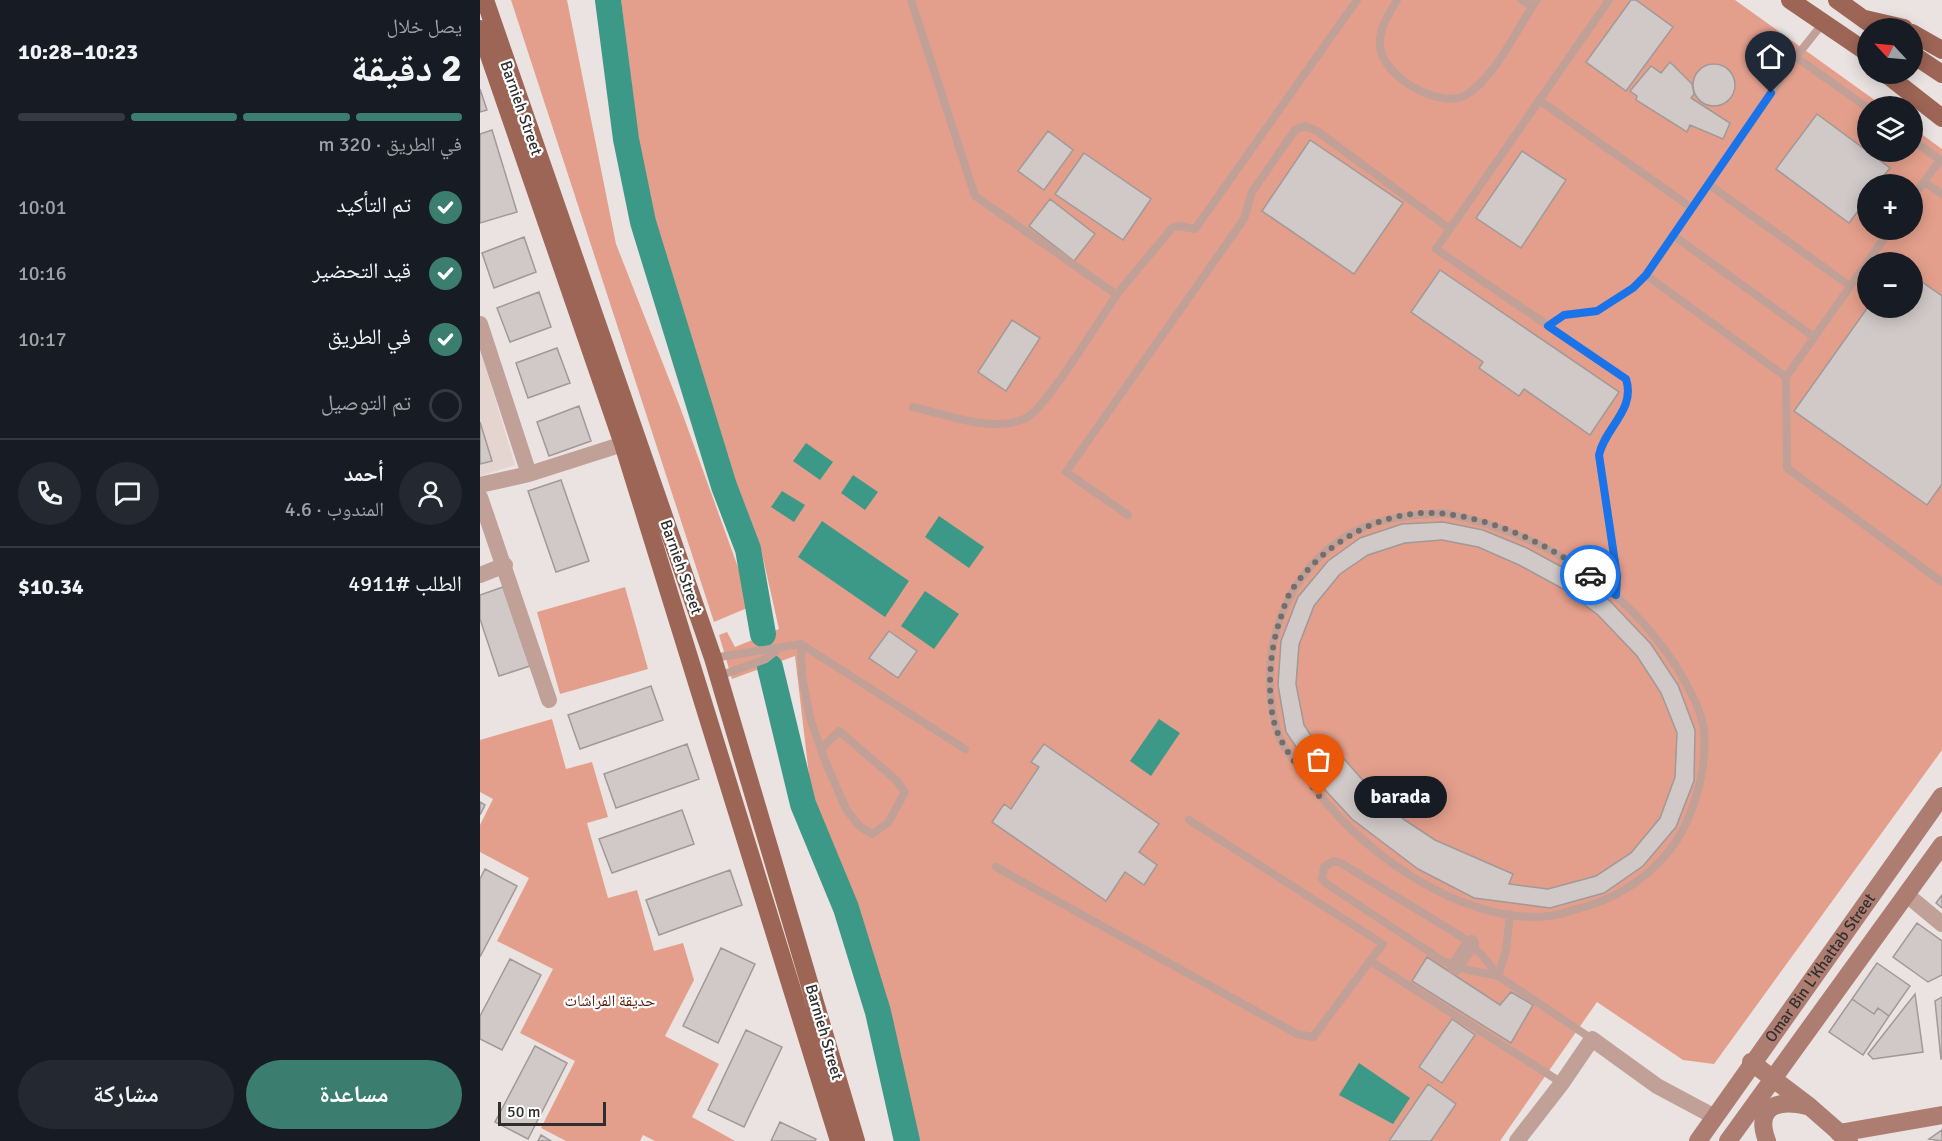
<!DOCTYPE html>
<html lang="ar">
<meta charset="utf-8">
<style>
body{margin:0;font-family:Signika,"Noto Naskh Arabic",sans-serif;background:#242831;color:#f1f3f6;direction:rtl;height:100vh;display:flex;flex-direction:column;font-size:22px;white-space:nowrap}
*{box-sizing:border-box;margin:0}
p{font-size:20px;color:#9ea1a6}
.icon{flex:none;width:33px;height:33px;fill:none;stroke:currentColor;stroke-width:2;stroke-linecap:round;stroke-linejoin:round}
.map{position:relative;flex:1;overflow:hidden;direction:ltr}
.details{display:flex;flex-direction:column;background:#171b24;width:480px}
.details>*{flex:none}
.needle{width:39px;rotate:296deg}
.tools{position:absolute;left:1377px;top:18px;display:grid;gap:12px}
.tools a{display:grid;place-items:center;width:66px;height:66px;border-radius:50%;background:#171b24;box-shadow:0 3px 15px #0003;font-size:30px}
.scale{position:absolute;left:18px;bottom:15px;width:108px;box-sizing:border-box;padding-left:6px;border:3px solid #312f2e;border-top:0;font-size:16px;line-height:21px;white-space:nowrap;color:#312f2e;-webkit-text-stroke:4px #fff;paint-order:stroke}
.pin{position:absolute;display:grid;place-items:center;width:51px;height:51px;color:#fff;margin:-62px -26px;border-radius:50% 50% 50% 0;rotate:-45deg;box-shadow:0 0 6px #0007}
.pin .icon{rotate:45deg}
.courier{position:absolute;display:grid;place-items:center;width:60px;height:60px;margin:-30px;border:4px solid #1a73e8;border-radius:50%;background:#fff;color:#222;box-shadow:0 2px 8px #0007}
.bubble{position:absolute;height:42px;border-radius:21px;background:#171b24;box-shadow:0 3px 15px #0003;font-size:20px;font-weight:800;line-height:42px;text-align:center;direction:rtl}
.head em{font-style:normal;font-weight:800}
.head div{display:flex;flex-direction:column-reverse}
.head{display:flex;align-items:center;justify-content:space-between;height:102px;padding:0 18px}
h1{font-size:39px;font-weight:800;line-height:45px}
.bar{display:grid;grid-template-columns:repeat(4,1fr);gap:9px 6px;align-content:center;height:72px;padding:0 18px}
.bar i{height:8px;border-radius:4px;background:#363941}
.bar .selected{background:#3b7e70}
.bar p{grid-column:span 4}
.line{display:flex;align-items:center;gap:15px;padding:0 18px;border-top:2px solid #363941}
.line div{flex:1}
.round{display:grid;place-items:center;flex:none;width:63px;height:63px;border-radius:32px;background:#242831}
ol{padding:0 18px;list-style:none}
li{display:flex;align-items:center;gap:18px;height:66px}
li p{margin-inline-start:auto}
li .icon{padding:6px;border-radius:50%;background:#3b7e70;color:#fff;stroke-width:4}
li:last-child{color:#9ea1a6}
li i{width:33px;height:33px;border:3px solid #363941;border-radius:50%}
.primary-button{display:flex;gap:12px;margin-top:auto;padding:12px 18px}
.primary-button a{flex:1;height:69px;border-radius:36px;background:#3b7e70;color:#fff;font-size:24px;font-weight:800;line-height:69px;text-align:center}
.primary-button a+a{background:#242831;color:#f1f3f6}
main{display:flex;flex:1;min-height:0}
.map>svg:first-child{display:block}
</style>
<main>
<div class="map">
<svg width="1462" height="1141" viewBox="0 0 1462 1141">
<rect width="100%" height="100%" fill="#eae3e1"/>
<path fill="#e5d5d1" d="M0,348L35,465L0,476Z"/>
<path fill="#e49f8c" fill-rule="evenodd" d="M31,0H87L136,244L200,407L272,606L234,622Z
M141,0H1255L1403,106H1388V152H1432L1433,128L1462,149V750L1234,1064L1203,1060L1117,1002L1020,1141H437L408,1009L375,905L332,801L315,656L252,679L239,635L247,632L255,647L299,629L280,545L256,482L175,219L158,136ZM1388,184H1432V230H1388ZM1388,262H1432V308H1388Z
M145,587L168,669L80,694L57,612Z
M72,719L86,769L112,762L128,817L107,823L128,898L157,890L174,951L203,943L214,980L185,1036L239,1064L212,1117L255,1141H175L163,1135L160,1141H86L61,1128L95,1061L40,1033L73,969L17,941L49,878L0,852V825L13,799L0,792V740Z"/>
<path fill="#3d9987" d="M326,443L353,462L340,480L313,461Z
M373,475L398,492L385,510L361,493Z
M302,491L325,505L314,522L291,507Z
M459,516L504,547L489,568L445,537Z
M342,521L429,581L405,617L318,557Z
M445,591L479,614L454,649L421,626Z
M679,719L700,733L671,776L650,761Z
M879,1063L930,1098L913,1124L859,1095Z"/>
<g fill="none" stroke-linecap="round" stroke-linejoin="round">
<path stroke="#3d9987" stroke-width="26" d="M128,0L146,139L163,222L244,486L268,549L283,634
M290,667L323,804L366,908L398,1012L427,1141"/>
</g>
<path fill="#d0c9c8" stroke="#a09997" stroke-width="1.5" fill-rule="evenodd" d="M1151,0H1156L1193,27L1146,91L1106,62Z
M1190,62L1212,84L1214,94L1211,98L1250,123L1243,139L1210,125L1207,132L1156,100L1157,96L1150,91L1171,66L1181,73Z
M1213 85a21 21 0 1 1 42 0a21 21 0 1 1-42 0Z
M0,89L7,110L0,112Z
M1337,114L1410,168L1397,184H1388V198L1369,223L1296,169Z
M12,130L37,212L0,223V134Z
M568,131L593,150L564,190L538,171Z
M830,140L923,203L874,274L782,211Z
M1042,151L1086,180L1041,248L996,218Z
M604,153L671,199L643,240L575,194Z
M570,199L615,234L594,261L549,226Z
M44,237L56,272L14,288L2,253Z
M960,270L1139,392L1110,435L1044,389L1039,396L999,368L1003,362L931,312Z
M1432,275L1462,296V484L1447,505L1314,411L1388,307L1432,308Z
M59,292L71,327L30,342L17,308Z
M532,320L560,338L526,391L498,372Z
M77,348L90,383L48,398L36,363Z
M99,406L111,441L69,456L57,422Z
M0,422L12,461L0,464Z
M81,480L109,561L76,572L48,491Z
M963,522L1003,530L1047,548L1093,573L1130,601L1171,644L1198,685L1215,730L1214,781L1196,827L1163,866L1124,893L1070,908L994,898L938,869L872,819L846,791L806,732L798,685L801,641L818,597L848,561L880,538L922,524ZM962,540L998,547L1039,565L1083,589L1118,615L1157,656L1181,693L1197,733L1195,777L1180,818L1151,853L1116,876L1068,889L1029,884L1033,874L955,840L923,819L895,794L857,751L846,758L824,725L816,684L819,645L834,606L860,574L888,555L925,543Z
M23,587L50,666L19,676L0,619V595Z
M409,631L437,651L418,678L389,658Z
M171,686L183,720L100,749L88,715Z
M207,744L219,779L136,808L124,774Z
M564,744L679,824L659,852L677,865L664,885L645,872L626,901L512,822L524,804L531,809L559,767L551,762Z
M0,802L5,805L0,815Z
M202,810L214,844L132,873L119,839Z
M5,869L37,886L0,957V879Z
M250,870L262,905L179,935L166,900Z
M1462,895V908L1456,903Z
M1437,923L1462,941V975L1448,982L1413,957Z
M241,948L275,964L238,1043L203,1026Z
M947,957L1020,1005L1031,992L1053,1005L1031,1043L932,981Z
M30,959L61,975L22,1050L0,1039V1016Z
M1397,963L1430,986L1409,1016L1398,1008L1394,1014L1372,999Z
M1435,994L1443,1052L1393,1059L1388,1054Z
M1462,997V1059H1461L1455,1001Z
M1372,999L1394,1014L1398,1008L1409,1016L1383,1055L1349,1032Z
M972,1019L995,1035L962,1083L939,1067Z
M266,1030L302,1047L264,1127L228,1110Z
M55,1046L87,1063L48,1139L15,1122Z
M948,1084L976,1104L951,1141H909Z
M300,1122L336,1139L335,1141H291Z
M1462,1130V1141L1449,1139Z
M61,1135L71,1141H58Z"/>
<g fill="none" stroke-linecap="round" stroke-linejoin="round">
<path stroke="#c0a097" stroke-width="8" d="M431,0L495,196L637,295
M917,0C909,14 898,29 900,47C903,76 959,110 986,95C1012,80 1036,32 1052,7
M1042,0L1052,7L1057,0
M1129,0L956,249L1146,379C1156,410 1125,427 1119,455L1137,576L1136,595
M1316,57L1388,108
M1059,100L1212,208
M1432,140L1462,161
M1444,182L1462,194
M1228,184L1370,286
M1432,198L1460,160
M1410,230L1306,377L1307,468L1462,582
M1193,235L1334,337
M1166,275L1306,377
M1068,326L1084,315L1117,311L1153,288L1166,275L1316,57L1343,23
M433,407C466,414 513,434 546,418C567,407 619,320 636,296C654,272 674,251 692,228L699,226L715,229L877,0
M964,513C1060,532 1142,583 1196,666C1207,684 1222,710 1224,731C1226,761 1221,787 1210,814C1192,861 1149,895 1101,908C1091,910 1080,915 1070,916C980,926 873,847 826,776C817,763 802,748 798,733C774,657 803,569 875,531C902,517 934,515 964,513Z
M648,515L586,472L764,219L772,192L815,130L825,126L837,131L970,229
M321,644L322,676L330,718L346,763L366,809L379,826L392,834L408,823L425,792L415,779L359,731L342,748
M233,658L321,644L485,749
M239,676L286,659L301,647
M709,820L903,944L890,961L1082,1083
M516,867L817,1034L833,1037L890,961
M1018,976L988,970L963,961L847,884L842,879L844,867L854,861L861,863L982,937L1002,955L1018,976L1112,1039
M1018,976L1026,951L1030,914"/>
<path stroke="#c0a097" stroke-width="16" d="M0,324L49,474
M0,485L49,474L143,444
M0,497L69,700
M0,575L25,565
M1427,895L1462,924
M975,967L991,943
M1037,1141L1082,1083L1112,1039L1177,1086L1235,1117"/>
<g stroke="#ad7d71" stroke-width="18">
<path d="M1271,1062L1329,1106L1369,1141"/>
<path d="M1359,1133L1462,1115"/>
<path id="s1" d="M1218,1141L1462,796"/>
<path d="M1248,1141L1462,845"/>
<path d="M1287,1141C1274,1106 1298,1099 1327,1106"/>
</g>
<path stroke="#9d6555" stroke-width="18" d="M5,0L233,658L376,1141
M1310,0L1388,53
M1357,0L1396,28
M1385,19L1424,28
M0,29L143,444L359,1141
M1432,33L1462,50
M1432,54L1462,74
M1406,74L1462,118"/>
</g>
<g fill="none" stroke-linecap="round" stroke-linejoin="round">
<path stroke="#726e6d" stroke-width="6" stroke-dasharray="0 10.8" d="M839,796C826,777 809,757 799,736C785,707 789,650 800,620C803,611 806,599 811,591C844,542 905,506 966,514C1017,520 1069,545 1110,575"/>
<path stroke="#1a73e8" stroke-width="8" d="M1110,575L1136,595L1137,576L1119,455C1125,427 1156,410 1146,379L1068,326L1084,315L1117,311L1153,288L1166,275L1291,93"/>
</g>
<g text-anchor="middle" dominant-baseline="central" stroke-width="4.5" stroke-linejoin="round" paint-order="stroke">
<g font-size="16" fill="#312f2e" stroke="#fff">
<text transform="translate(41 108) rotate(71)">Barnieh Street</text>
<text transform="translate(201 567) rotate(71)">Barnieh Street</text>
<text stroke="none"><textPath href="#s1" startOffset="212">Omar Bin L'Khattab Street</textPath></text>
<text transform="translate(344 1032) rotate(74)">Barnieh Street</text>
</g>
<g font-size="16" fill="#561705" stroke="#fff">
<text x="130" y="1001">حديقة الفراشات</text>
</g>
</g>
</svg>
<div class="tools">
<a><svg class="needle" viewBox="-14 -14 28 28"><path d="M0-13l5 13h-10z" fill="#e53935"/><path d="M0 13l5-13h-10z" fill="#9ea1a6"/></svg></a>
<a><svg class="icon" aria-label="layers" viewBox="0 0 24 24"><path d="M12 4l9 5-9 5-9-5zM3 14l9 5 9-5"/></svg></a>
<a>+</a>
<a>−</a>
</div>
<div class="scale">50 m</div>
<div class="pin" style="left:839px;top:796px;background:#ea580c"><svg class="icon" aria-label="bag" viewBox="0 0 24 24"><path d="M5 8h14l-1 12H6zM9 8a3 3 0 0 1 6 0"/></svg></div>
<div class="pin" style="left:1291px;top:93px;background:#1f2937"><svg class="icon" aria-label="home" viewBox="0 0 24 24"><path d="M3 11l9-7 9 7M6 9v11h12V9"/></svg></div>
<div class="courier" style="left:1110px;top:575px"><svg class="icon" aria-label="car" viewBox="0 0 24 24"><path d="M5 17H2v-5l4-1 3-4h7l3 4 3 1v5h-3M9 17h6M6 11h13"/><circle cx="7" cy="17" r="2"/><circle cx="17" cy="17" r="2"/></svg></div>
<div class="bubble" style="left:874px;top:776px;width:93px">barada</div>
</div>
<section class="details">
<div class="head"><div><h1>2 دقيقة</h1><p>يصل خلال</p></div><em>10:23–10:28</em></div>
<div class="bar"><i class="selected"></i><i class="selected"></i><i class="selected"></i><i></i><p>في الطريق · 320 m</p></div>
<ol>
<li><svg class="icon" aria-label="check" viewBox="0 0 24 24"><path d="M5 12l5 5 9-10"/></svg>تم التأكيد<p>10:01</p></li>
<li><svg class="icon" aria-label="check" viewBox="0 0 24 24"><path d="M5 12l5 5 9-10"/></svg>قيد التحضير<p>10:16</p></li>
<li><svg class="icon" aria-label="check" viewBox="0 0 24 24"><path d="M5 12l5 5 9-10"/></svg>في الطريق<p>10:17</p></li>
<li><i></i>تم التوصيل</li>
</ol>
<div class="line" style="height:108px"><a class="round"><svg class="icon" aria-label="person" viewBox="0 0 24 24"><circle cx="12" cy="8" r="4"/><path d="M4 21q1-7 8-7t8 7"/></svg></a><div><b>أحمد</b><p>المندوب · 4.6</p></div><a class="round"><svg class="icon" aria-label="chat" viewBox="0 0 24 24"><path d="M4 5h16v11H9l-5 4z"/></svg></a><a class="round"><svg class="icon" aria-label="phone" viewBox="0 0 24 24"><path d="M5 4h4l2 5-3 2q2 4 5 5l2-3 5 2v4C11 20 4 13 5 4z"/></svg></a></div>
<div class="line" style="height:78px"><div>الطلب #4911</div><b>$10.34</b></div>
<div class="primary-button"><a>مساعدة</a><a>مشاركة</a></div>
</section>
</main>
